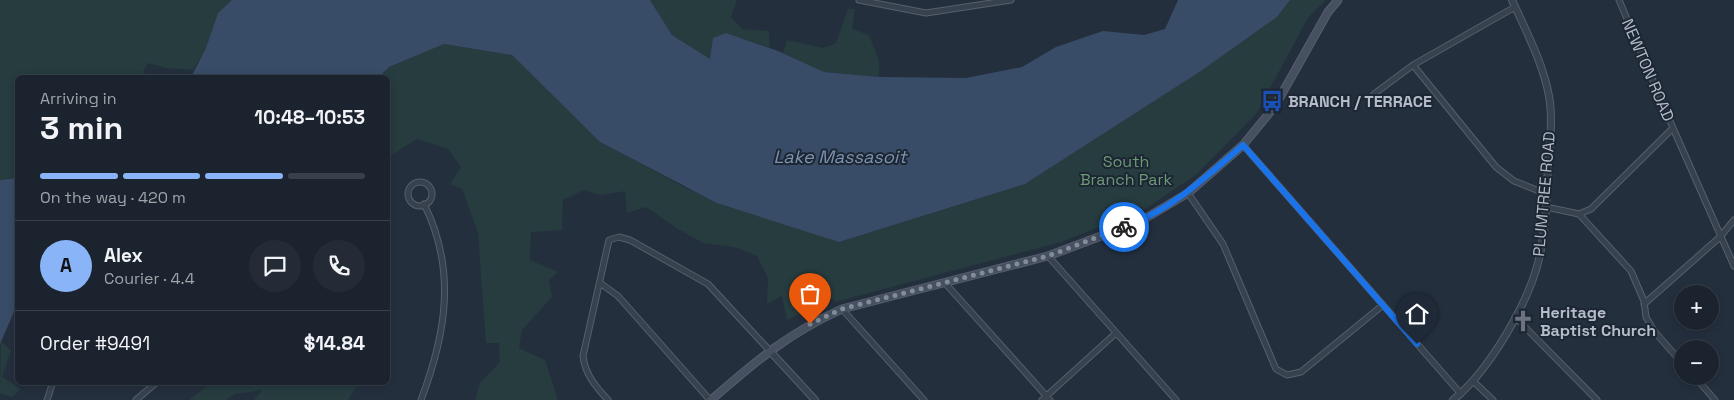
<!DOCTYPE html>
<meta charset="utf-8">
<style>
body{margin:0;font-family:"Space Grotesk",sans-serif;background:#242b36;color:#f1f3f6;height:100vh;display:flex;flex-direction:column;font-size:19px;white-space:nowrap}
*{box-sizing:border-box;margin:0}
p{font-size:16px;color:#a0a4aa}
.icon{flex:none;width:28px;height:28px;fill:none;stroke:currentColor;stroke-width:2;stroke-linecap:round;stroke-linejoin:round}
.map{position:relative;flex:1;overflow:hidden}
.side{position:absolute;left:15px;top:75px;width:375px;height:310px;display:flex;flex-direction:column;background:#1b232e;border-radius:8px;box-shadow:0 2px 8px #0003,0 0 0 1px #39404a}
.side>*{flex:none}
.fabs{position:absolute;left:1674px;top:285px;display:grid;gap:10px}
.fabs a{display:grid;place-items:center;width:45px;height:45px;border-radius:50%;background:#1b232e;box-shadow:0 2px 8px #0003,0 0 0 1px #39404a;font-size:25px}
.pin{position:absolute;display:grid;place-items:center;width:42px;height:42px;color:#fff;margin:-51px -21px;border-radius:50% 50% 50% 0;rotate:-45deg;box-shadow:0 0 5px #0007}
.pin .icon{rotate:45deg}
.courier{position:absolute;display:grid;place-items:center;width:50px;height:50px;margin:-25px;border:4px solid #1a73e8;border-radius:50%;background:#fff;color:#222;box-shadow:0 1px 6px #0007}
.summary em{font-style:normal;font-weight:700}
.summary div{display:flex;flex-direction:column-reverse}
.summary{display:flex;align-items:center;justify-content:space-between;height:85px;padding:0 25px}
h1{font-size:32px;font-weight:700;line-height:38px}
.bar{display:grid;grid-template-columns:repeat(4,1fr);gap:8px 5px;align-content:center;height:60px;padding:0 25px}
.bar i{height:6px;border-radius:4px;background:#39404a}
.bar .on{background:#8ab4f8}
.bar p{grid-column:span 4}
.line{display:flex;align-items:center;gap:12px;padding:0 25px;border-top:1px solid #39404a}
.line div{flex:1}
.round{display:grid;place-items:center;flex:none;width:52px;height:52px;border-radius:26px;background:#242b36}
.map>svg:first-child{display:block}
</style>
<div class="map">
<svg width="1734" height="400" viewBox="0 0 1734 400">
<rect width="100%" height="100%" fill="#242f3e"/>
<path fill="#263c3f" d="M0,0H232L218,14L206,48L193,70L166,68L148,63L143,72L147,77L18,78L17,178L0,180Z
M650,0H737L731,17L742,29L769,31L770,48L726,33L710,59L672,35Z
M1290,0H1326L1308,18L1256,114L1197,174L1147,208L1061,242L835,302L833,299L819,304L787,320L782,296L767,304L768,278L757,256L734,247L703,243L678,229L646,207L627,213L625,191L601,195L584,190L563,200L562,230L531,232L530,260L558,272L549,280L552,297L522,330L519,348L545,360L558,400H475L480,383L500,362L499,343H486L478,233L462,189L450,184L461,167L448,149L417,139L388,157V78H379L389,67L444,44L512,55L600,142L686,188L839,242L1025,184L1201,71L1277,17Z
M848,9H855L852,29L869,35L879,61V77L823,72L783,53L787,40L823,48L836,43Z
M1,341L11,351L2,377L21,389L12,397L0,393Z
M211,383H368L356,387L348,400H254L262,390L235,394L226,400H189Z"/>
<path fill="#394c67" d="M232,0H650L672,35L710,59L713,38L726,33L778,51L824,72L879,77L966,78L1022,67L1056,47L1103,31L1144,35L1165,29L1178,0H1290L1277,17L1201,71L1025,184L839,242L717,203L600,142L512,55L444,44L389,67L379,77H191L206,48L218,13Z
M17,178V305L0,344V180Z"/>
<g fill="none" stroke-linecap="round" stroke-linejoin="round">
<g stroke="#565f6c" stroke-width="7">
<path id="minor" d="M859,0L926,13L1011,0
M1413,65L1496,167L1514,181L1539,191L1546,197
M1374,94L1413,65L1515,7
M1673,128L1734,266
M1243,145L1461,394
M408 194a12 12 0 1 1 24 0a12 12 0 1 1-24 0Z
M1188,193L1223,244L1276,369L1287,375L1301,372L1383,305
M1546,207L1579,214L1591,209L1673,128L1619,0
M1579,214L1631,271L1644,301L1646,317L1654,331L1682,363
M1048,256L1176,400
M600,283L618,296L710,400
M945,283L1050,400
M1644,304L1720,237L1734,220
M842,309L924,400
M1515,317L1597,400
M1694,376L1715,400
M1473,381L1493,400
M47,400L53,382
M136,400L157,382
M421,400C446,334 457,270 424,204
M608,400C595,386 585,374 583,356L609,240L619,237L630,240L708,284L769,350
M1042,400L1116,333"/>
</g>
<g stroke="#565f6c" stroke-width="8">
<path id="tertiary" d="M769,350L815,400
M1453,400C1490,370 1530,301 1540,255C1546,225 1547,194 1548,164C1550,142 1553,118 1549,96C1543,63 1526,31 1512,0"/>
</g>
<g stroke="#565f6c" stroke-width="9">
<path id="secondary" d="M711,400C756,361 787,334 842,309L1048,256L1141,221L1188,193L1243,145L1275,106L1328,12L1338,0"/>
</g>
<use href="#minor" stroke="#38414e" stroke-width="5"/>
<use href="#tertiary" stroke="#38414e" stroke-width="6"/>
<use href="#secondary" stroke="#465061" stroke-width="7"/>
</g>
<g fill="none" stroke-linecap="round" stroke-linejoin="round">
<path stroke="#828b98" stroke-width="5" stroke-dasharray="0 9" d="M810,324L842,309L1048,256L1124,227"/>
<path stroke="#1a73e8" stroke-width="6" d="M1124,227C1171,210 1206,177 1243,145L1417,344"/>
</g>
<defs>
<g id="bus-bare" transform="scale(1.725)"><path d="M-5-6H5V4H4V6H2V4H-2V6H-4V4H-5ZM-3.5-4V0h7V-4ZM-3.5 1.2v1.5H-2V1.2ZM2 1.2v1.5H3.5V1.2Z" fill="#1a4fb4" stroke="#1d2633" stroke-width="2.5" paint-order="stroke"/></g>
<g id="church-bare" transform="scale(1.725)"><path d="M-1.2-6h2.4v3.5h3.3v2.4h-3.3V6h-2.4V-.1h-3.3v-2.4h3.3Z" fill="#6b7280" stroke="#1d2633" stroke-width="2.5" paint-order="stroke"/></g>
</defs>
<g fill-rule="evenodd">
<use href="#bus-bare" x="1272" y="101"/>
<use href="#church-bare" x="1523" y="321"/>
</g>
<g text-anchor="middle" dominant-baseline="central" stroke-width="4" stroke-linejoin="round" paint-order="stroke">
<g font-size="16" fill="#b4bcc9" stroke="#1d2633">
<text transform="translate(1648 70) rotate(67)">NEWTON ROAD</text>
<text transform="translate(1544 194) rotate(-85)">PLUMTREE ROAD</text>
</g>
<g font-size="16" font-weight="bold" fill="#b4bcc9" stroke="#1d2633" text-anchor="start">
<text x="1288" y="101">BRANCH / TERRACE</text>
<text x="1540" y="312">Heritage<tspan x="1540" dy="18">Baptist Church</tspan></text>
</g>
<g font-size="16" fill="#6b9a76" stroke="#1d2633">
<text x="1126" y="161">South<tspan x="1126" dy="18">Branch Park</tspan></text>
</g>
<g font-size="18" font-style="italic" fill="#7c92b1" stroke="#1d2633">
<text x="840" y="156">Lake Massasoit</text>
</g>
</g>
</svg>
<div class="fabs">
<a>+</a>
<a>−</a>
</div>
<div class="pin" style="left:810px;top:324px;background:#ea580c"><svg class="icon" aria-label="bag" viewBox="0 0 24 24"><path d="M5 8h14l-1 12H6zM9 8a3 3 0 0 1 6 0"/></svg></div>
<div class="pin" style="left:1417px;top:344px;background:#1f2937"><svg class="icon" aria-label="home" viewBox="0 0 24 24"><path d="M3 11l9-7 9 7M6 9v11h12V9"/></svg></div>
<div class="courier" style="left:1124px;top:227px"><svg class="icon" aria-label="bike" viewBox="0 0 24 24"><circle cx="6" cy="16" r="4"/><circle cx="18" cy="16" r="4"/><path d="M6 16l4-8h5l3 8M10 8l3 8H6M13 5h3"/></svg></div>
<section class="side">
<div class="summary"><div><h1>3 min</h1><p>Arriving in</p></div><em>10:48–10:53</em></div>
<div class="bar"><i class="on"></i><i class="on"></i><i class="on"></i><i></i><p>On the way · 420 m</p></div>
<div class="line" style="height:90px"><b class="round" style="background:#8ab4f8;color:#111">A</b><div><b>Alex</b><p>Courier · 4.4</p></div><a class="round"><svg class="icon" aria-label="chat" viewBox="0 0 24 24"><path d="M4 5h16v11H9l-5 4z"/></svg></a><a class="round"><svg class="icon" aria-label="phone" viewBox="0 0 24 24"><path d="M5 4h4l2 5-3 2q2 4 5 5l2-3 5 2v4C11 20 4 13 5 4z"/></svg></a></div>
<div class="line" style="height:65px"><div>Order #9491</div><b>$14.84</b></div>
</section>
</div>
